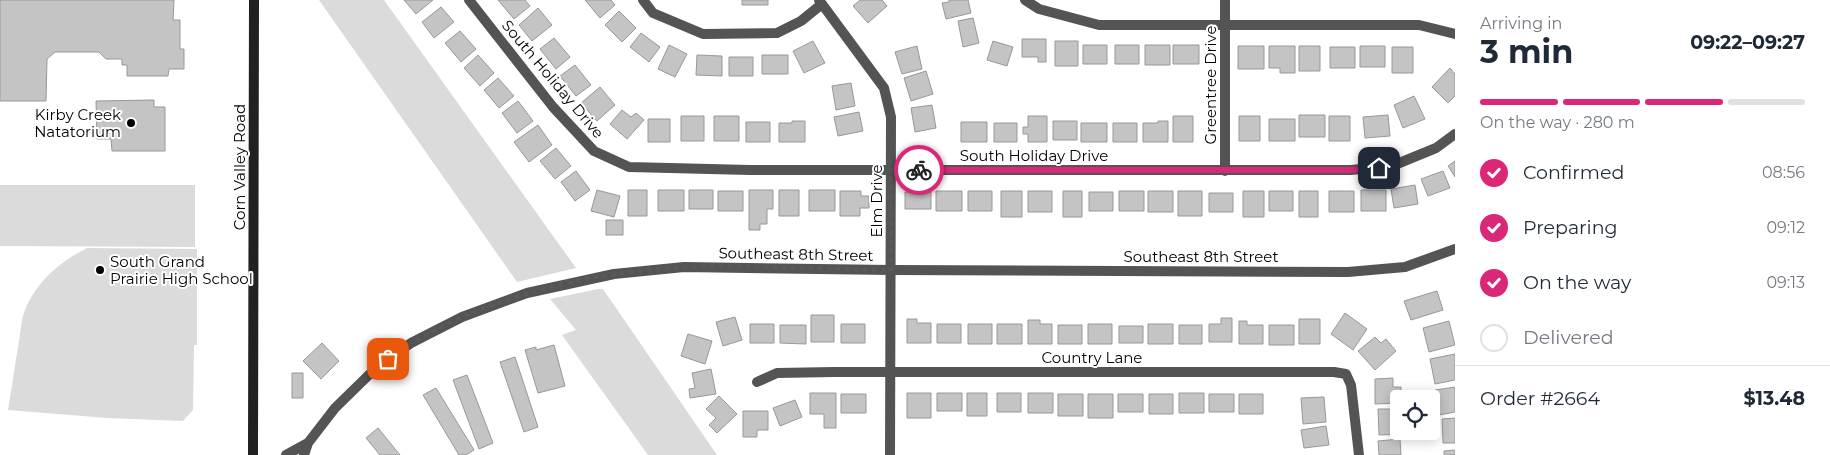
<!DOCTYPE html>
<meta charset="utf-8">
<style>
body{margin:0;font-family:Montserrat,sans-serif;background:#f2f2f3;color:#1f2937;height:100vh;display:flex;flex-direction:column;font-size:19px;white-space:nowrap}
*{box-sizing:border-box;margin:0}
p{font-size:16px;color:#747a83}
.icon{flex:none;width:28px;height:28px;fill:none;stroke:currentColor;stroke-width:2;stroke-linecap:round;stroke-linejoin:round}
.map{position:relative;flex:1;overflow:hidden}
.details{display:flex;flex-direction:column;background:#fff;width:375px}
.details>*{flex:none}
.buttons{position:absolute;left:1390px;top:390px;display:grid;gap:10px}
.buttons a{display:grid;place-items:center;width:50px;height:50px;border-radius:5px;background:#fff;box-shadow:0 2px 12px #0003;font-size:25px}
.pin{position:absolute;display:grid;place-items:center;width:42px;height:42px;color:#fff;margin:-21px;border-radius:10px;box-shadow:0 2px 8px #0006}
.courier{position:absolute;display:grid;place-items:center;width:50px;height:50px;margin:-25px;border:4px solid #db2777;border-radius:50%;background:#fff;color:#222;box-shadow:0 1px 6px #0007}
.summary em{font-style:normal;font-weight:700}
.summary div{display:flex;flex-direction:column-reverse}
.summary{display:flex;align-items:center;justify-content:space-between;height:85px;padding:0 25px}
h1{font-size:32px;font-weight:700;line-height:38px}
.bar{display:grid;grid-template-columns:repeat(4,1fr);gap:8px 5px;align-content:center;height:60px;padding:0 25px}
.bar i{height:6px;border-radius:4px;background:#e0e1e3}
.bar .selected{background:#db2777}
.bar p{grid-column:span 4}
.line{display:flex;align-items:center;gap:12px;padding:0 25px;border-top:1px solid #e0e1e3}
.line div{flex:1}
ol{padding:0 25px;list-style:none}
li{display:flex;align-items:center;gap:15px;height:55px}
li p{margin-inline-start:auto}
li .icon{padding:5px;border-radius:50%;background:#db2777;color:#fff;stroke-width:4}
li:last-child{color:#747a83}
li i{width:28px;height:28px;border:2px solid #e0e1e3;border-radius:50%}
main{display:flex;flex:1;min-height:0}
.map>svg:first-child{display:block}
</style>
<main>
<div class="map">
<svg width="1455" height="455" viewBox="0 0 1455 455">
<rect width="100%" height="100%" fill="#fff"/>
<path fill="#dbdbdb" d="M319,0H384L576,268L517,282Z
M0,185H195V247L0,246Z
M87,248L197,249V345H194L193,410L183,421L107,418L8,410C12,387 15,364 19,341C21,331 21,319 25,310C36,282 60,262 87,248Z
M598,289H603L717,455H648L562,335L576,330L550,299Z"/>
<path fill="#c4c4c4" stroke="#989898" d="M0,0H174L173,20H180V49H184V69H169L168,76H127V65H122V59H106L99,52H55L47,59L46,101H0Z
M404,0H433L416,14Z
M498,0H525L530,6L514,19Z
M585,0H611L615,5L600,18Z
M742,0H768V5H742Z
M860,0H882L887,6L868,23L853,6Z
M949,0H968L971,13L946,19L942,3L949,2Z
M441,7L454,22L434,38L422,22Z
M538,8L552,25L532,41L519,25Z
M619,11L636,28L622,42L605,25Z
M973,18L979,43L963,47L958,21Z
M460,31L476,49L461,62L445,43Z
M641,33L660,47L649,62L630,47Z
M554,38L570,57L556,69L540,49Z
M1022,39H1046V62H1038V57H1022Z
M813,41L825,63L804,73L793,51Z
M993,41L1013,47L1007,66L987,60Z
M1055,41H1078V66H1055Z
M669,45L687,54L675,77L658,69Z
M1083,45H1107V64H1083Z
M1115,45H1139V64H1115Z
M1145,45H1170V65H1145Z
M1173,45H1199V64H1173Z
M917,46L922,69L902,74L895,52Z
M1238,46H1264V69H1238Z
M1269,46H1295V73H1280V68H1269Z
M1299,46H1320V71H1299Z
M1360,46H1385V67H1360Z
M1330,47H1355V68H1330Z
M1392,47H1413V73H1392Z
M478,55L494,73L480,86L464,68Z
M697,55L722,56V76L696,75Z
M762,55H788V74H762Z
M729,57H753V76H729Z
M575,65L591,85L576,96L560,76Z
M1450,68L1455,74V96L1448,103L1432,87Z
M926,71L933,94L911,101L904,78Z
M498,78L514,96L499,108L484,90Z
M851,83L855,106L836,110L832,86Z
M600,87L615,105L597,121L581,103Z
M1414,96L1425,119L1403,128L1394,105Z
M154,100V107H165V151H112L111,139H97L96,101Z
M518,101L533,121L517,133L502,113Z
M932,105L936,128L915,132L911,108Z
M622,110L631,117L636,113L644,120L627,139L610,124Z
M859,112L863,131L838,136L834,117Z
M1299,115H1325V137H1299Z
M1388,115L1390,136L1365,138L1363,117Z
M681,116H704V141H681Z
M714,116H739V141H714Z
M1028,116H1047V142H1028V134H1023V127H1028Z
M1173,116H1193V142H1173Z
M1239,116H1260V141H1239Z
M1329,116H1350V141H1329Z
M648,119H670V142H648Z
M1269,119H1295V141H1269Z
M792,121H805V142H779V123H792Z
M1053,121H1077V140H1053Z
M1158,121H1168V142H1143V123H1158Z
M746,122H770V142H746Z
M961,122H987V142H961Z
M994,123H1017V142H994Z
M1081,123H1107V142H1081Z
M1113,123H1137V142H1113Z
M538,125L552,145L529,162L514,142Z
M556,148L571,166L555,179L540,161Z
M1455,161V177L1448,166Z
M576,171L590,190L575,201L561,182Z
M1443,171L1450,188L1428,196L1421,179Z
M1415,185L1418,204L1394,208L1391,189Z
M597,190L620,196L614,217L591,211Z
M628,190H647V216H628Z
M658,190H684V211H658Z
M689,190H713V209H689Z
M749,190H773V209H767V224H760V230H749Z
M779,190H799V216H779Z
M809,190H835V211H809Z
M1361,190H1386V211H1361Z
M718,191H743V211H718Z
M840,191H861V196H869V208H860V216H840Z
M936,191H962V211H936Z
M968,191H992V211H968Z
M1001,191H1022V217H1001Z
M1028,191H1052V212H1028Z
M1063,191H1082V217H1063Z
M1119,191H1144V211H1119Z
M1148,191H1173V212H1148Z
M1178,191H1202V216H1178Z
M1243,191H1264V217H1243Z
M1269,191H1293V211H1269Z
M1299,191H1318V217H1299Z
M1329,191H1354V212H1329Z
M905,192H931V209H905Z
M1089,192H1113V211H1089Z
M1209,193H1233V212H1209Z
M606,220H623V235H606Z
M1437,291L1443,310L1411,320L1404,301Z
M1345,313L1367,329L1353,350L1331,334Z
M811,315H834V342H811Z
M735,317L742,340L723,346L716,322Z
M1221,318H1232V342H1209V324H1221Z
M907,319H917V323H931V343H907Z
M1299,319H1320V344H1299Z
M1028,320H1040V324H1052V344H1028Z
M1239,321H1247V325H1263V344H1239Z
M1449,321L1455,345L1429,352L1423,328Z
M750,324H774V343H750Z
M841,324H865V343H841Z
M937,324H961V343H937Z
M968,324H992V344H968Z
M997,324H1022V344H997Z
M1088,324H1112V344H1088Z
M1148,324H1173V344H1148Z
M780,325H806V344L780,343Z
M1058,325H1082V344H1058Z
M1179,325H1202V344H1179Z
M1269,325H1294V345H1269Z
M1119,326H1143V343H1119Z
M688,334L712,341L705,364L681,356Z
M1375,337L1381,343L1386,339L1396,351L1375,370L1358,351Z
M322,343L339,361L321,379L303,361Z
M554,345L565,386L538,393L525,350L536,347V350Z
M1455,354V380L1435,384L1430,359Z
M515,357L538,427L524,432L500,362Z
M711,369L716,394L690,398L689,389L695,388L692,373Z
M292,373H303V398H292Z
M467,375L493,443L479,449L453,380Z
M1393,378V387H1401V399H1399V403L1375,404V379Z
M1455,387V412L1439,415L1435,390Z
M436,388L474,450L466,455H459L423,395Z
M810,393H836V428H824V414H810Z
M907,393H931V418H907Z
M937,393H962V411H937Z
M967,393H987V416H967Z
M997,393H1021V412H997Z
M1028,393H1053V413H1028Z
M1179,393H1204V413H1179Z
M841,394H866V413H841Z
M1058,394H1083V416H1058Z
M1088,394H1113V418H1088Z
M1118,394H1143V412H1118Z
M1149,394H1173V414H1149Z
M1209,394H1234V412H1209Z
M1239,394H1263V414H1239Z
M719,396L737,414L717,433L709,425L716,418L706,409Z
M1324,397L1326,422L1303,424L1301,398Z
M795,400L802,417L780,426L773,408Z
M1378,409H1399V431H1402V434L1379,435Z
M743,411H768V430H757V437H743Z
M1455,418V443H1443L1442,419Z
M1326,426L1329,445L1304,448L1301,430Z
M378,428L400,455H380L366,438Z
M1400,439L1401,455H1379L1378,441Z
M1455,450V455H1444V451Z"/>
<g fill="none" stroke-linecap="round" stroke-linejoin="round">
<path stroke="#545454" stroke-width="10" d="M469,0L553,107L594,151L629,167L750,170H1351L1392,166L1436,148L1455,134
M643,0L653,13L703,34L777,33L801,21L822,4
M819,0L884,88L891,117L890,455
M1025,0L1039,9L1099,25H1419L1455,34
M1225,171V0
M757,382L777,373L834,372H1334L1346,374L1351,385L1359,455"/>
<path stroke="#545454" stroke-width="10" d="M286,455L308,443
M304,455L308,443L335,408L377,367L411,343L462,317L527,293L614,274L684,267L891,270L1348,272L1405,267L1455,249"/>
<path stroke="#212121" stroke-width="10" d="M253,455L254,0"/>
</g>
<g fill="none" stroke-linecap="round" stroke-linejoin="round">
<path stroke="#595959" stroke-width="5" stroke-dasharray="0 9" d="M388,359C464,306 556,279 648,270C660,269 673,267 685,267C754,265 822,269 891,270V170H919"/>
<path stroke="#db2777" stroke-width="6" d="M919,170H1351L1379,168"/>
</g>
<g fill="#000" stroke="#fff" stroke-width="2">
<circle cx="131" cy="123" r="5"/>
<circle cx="100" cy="270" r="5"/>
</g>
<g text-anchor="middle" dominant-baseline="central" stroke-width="4" stroke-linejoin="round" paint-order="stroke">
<g font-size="15" fill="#000" stroke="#fff">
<text transform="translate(553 79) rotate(50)">South Holiday Drive</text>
<text transform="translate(1210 85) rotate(-90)">Greentree Drive</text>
<text x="1034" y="155">South Holiday Drive</text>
<text transform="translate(239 167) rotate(-90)">Corn Valley Road</text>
<text transform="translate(876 201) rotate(-90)">Elm Drive</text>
<text transform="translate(796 254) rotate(1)">Southeast 8th Street</text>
<text x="1201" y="256">Southeast 8th Street</text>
<text x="1092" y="357">Country Lane</text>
</g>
<g font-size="15" fill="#000" stroke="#fff" text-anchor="end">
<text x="121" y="114">Kirby Creek<tspan x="121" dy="17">Natatorium</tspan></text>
<text x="110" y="261" text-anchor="start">South Grand<tspan x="110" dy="17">Prairie High School</tspan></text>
</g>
</g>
</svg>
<div class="buttons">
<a><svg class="icon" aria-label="locate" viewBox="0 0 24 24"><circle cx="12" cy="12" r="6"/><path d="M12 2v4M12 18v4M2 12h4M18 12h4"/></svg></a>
</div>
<div class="pin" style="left:388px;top:359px;background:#ea580c"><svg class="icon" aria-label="bag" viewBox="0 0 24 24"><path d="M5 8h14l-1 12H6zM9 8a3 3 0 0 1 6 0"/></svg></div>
<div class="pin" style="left:1379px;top:168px;background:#1f2937"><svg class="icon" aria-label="home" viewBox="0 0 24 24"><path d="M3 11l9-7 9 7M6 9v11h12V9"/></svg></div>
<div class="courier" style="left:919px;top:170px"><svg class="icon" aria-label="bike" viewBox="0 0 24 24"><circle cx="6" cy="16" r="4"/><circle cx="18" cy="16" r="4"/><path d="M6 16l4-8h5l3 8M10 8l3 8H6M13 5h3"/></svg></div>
</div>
<section class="details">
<div class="summary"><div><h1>3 min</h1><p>Arriving in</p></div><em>09:22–09:27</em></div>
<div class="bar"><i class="selected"></i><i class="selected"></i><i class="selected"></i><i></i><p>On the way · 280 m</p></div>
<ol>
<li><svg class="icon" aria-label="check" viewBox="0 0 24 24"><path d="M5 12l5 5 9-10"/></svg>Confirmed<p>08:56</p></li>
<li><svg class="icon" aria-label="check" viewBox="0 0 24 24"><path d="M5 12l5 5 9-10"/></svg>Preparing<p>09:12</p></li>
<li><svg class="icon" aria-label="check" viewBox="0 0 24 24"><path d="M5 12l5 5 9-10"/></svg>On the way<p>09:13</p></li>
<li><i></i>Delivered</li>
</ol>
<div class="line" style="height:65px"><div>Order #2664</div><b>$13.48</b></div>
</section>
</main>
